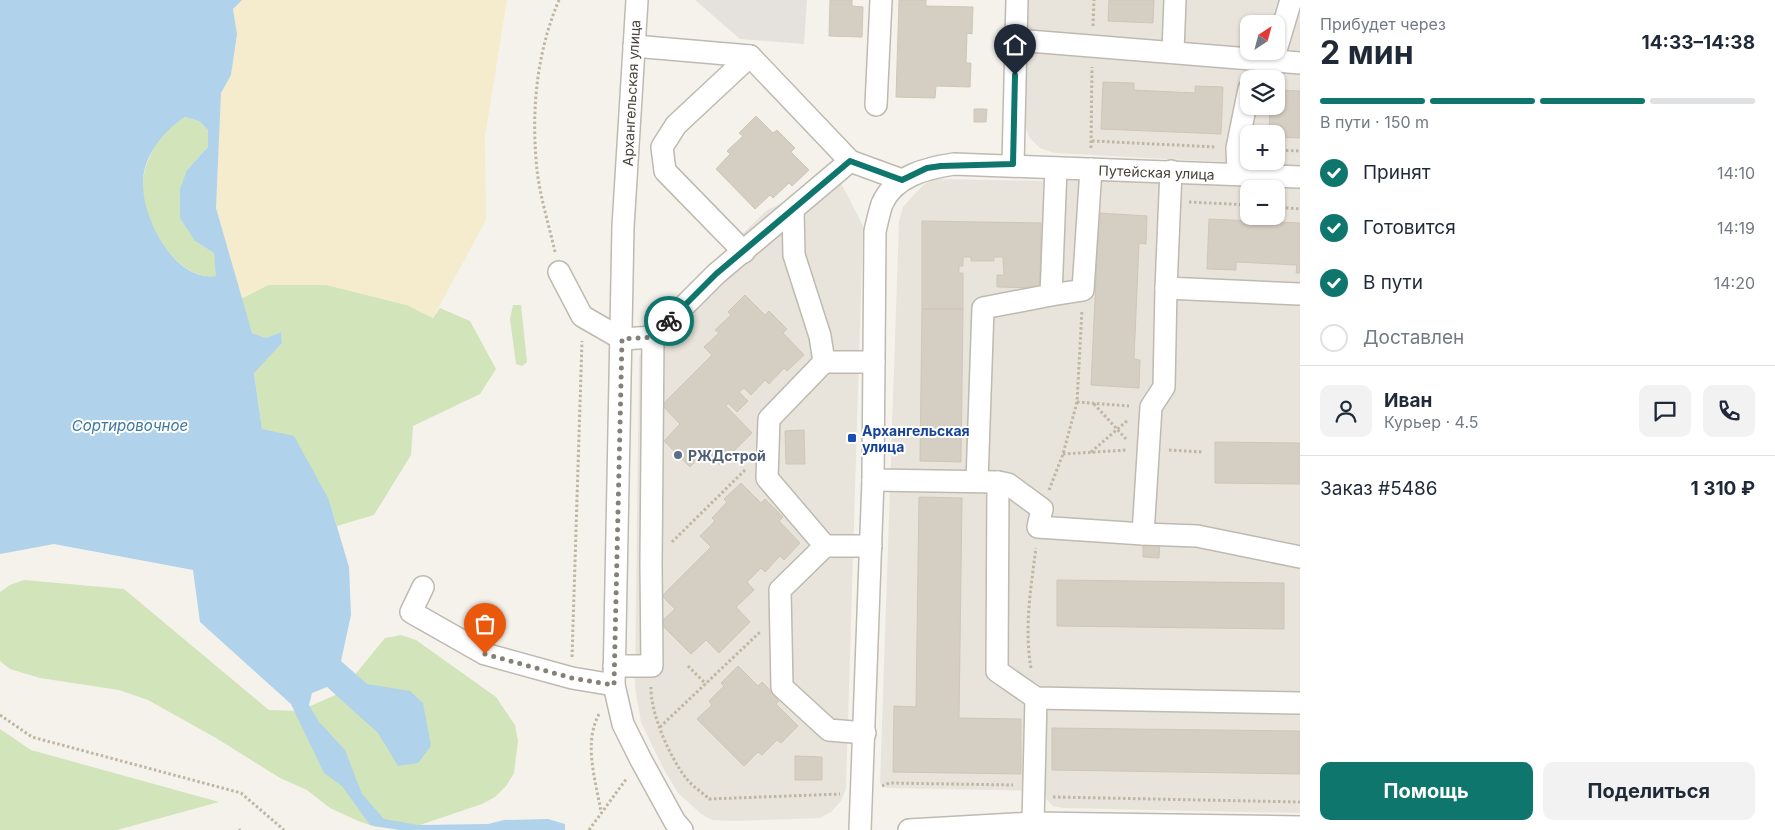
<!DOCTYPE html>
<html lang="ru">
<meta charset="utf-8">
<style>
body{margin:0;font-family:Inter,sans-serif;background:#f2f2f3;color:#1f2937;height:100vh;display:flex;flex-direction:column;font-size:19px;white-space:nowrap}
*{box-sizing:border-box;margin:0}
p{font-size:16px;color:#747a83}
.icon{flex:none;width:28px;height:28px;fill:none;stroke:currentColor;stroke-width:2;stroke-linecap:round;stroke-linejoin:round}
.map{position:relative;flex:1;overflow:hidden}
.drawer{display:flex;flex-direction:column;background:#fff;width:475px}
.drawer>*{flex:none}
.needle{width:32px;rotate:36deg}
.controls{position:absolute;left:1240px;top:15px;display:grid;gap:10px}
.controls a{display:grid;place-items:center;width:45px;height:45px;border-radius:10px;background:#fff;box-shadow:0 1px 4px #0004;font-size:25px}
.pin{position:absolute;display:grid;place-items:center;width:42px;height:42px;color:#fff;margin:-51px -21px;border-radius:50% 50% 50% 0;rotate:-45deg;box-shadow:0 0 5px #0007}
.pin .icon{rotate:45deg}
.courier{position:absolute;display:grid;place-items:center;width:50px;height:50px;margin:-25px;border:4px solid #0f766e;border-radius:50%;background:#fff;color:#222;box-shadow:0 1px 6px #0007}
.overview em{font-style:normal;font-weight:700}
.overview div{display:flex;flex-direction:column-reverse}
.overview{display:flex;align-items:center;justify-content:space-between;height:85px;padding:0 20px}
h1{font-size:32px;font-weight:700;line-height:38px}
.bar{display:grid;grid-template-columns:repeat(4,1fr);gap:8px 5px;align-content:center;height:60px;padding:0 20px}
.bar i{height:6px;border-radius:4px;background:#e0e1e3}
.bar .on{background:#0f766e}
.bar p{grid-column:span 4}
.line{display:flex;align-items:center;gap:12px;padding:0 20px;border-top:1px solid #e0e1e3}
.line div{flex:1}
.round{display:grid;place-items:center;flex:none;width:52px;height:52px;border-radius:10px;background:#f2f2f3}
ol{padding:0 20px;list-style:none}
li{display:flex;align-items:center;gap:15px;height:55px}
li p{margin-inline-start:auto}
li .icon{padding:5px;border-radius:50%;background:#0f766e;color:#fff;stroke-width:4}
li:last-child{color:#747a83}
li i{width:28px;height:28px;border:2px solid #e0e1e3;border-radius:50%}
.button{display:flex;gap:10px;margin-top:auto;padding:10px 20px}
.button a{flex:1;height:58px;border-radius:10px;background:#0f766e;color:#fff;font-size:20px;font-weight:700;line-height:58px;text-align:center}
.button a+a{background:#f2f2f3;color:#1f2937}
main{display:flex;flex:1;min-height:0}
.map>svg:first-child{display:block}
</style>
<main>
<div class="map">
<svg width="1300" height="830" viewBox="0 0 1300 830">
<rect width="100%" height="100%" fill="#f5f2ec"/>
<path fill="#e8e4db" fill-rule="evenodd" d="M1029,0H1300V166L1054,153L1040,148L1029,137L1024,122ZM1249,24H1276V51H1249ZM1249,79H1276V106H1249ZM1249,134H1276V161H1249Z
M1097,175L1300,186V813L1063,808L1053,806L1046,799L1043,791L887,788L880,783L899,221L903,207L923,185L935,179L1054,181ZM1249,189H1276V216H1249Z
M838,177L863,226L846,789L841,801L831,812L820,818L731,821L712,820L701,814L678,793L664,770L641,722L635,688L639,357L656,317L767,210Z"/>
<path fill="#e5e1dd" d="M695,0H807L804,44L740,39Z"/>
<path fill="#d1e4ba" d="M185,117L199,121L208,130V147L187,170L195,241L214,253L217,276C176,282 139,218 143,182C144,165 155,143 166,130C171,125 179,121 185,117Z
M268,285H327L407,305L433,318L440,308L470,321L496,369L480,394L413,426L411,455L374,515L337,526L329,500L262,429L254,372L282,343L281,332L266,338L252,333L241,299Z
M513,305H521L527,362L522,366L516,364L510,319Z
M24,580L124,589L269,710L299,711L340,693L385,638L401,635L416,640L496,697L515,725L518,741L514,773L506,786L495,797L482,804L408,829L376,827L358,821L330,808L307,790L280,778L216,738L148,700L119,690L40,678L10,669L0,661V592L10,585Z
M0,729L31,750L219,802L117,830H0Z"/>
<path fill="#f4eccd" d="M242,0H507L485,136L486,220L433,318L407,305L327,285H268L241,299L216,208L221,93L231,75L237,34L233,9Z"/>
<path fill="#b0d2ea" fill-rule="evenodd" d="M0,0H242L233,9L237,34L231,75L221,93L216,208L252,333L266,338L281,332L282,343L254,373L262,429L294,436L329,500L349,567L351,615L341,661L367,684L410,691L423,703L431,746L418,763L398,766L378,733L327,687L312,693L309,705L319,722L345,750L362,794L384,819L418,825L488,824L504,820L548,819L565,824V830H399L370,825L342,786L324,773L291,704L200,622L193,570L54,544L0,554ZM185,117L199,121L208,130V147L187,170L180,189V218L195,241L214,253L216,276C175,282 142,219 143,183C143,156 164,130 185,117Z"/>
<path fill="#d5cec3" stroke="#cfc6b7" d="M830,0H852V6L863,7L862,37L829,36Z
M899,0H926V6L973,7L972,34L967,33L966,63H971L970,87L936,86L935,98L896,97Z
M1109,0H1154L1153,23L1108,21Z
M1103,82L1134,83V90L1195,93V86L1223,87L1221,134L1101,129Z
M1276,90L1300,91V138L1276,137V134H1269L1270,106H1276Z
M974,109H987L986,122H974Z
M756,116L773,133L777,130L795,148L791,152L809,170L792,186L789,183L773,198L770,195L755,209L716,169L730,154L727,151L743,136L739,133Z
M1099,213L1147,216L1146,244L1139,243L1134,359L1140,360L1139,388L1091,385Z
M1209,219L1300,223V273H1296L1297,265L1236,262V270L1207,269Z
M922,221L1041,223L1040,288L997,287V275H1004L1003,257H994V261H971V257H963V266H959V273H963V309H922Z
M745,295L765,315L769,311L787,329L783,333L804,355L787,371L784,368L769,384L765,380L751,395L744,388L739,392L748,401L737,412L728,403L726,406L752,433L720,465L706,450L690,467L664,441L680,424L662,405L712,355L704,347L719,333L715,330L731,315L728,312Z
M922,309H963L961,462L920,461Z
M804,430L805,464H786L785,431Z
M1215,442L1300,443V484L1215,483Z
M741,483L761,503L765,499L783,517L779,521L800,543L784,560L780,556L765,572L761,568L747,582L754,590L736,607L750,622L719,653L706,640L691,654L660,623L675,609L662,596L711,547L700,536L715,521L712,518L727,502L724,499Z
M919,497L962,498L959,718L1021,719V774L893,772L894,706L916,707Z
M1143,539H1160L1159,558L1143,557Z
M1057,580L1284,583V629L1057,626Z
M738,666L758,686L762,682L780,700L776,704L798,726L781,743L777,740L762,755L758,752L744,766L697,719L712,705L709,701L724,686L721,683Z
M1052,728L1300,731V774L1052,770Z
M795,756L822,757V780H795Z"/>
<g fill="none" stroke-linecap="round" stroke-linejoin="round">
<g stroke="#bfbab0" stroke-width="24">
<g id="minor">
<path d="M637,0L623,227L614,685L623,724L641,760L675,822L682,830"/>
<path d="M1016,40L1300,63"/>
<path d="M634,46L750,56L850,161"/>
<path d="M1276,50L1291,0"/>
<path d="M1173,51L1175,0"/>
<path d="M876,105L881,0"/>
<path d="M1013,164L1017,0"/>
<path d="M1171,171L1166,288L1300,294"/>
<path d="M1238,173L1237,148L1249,89"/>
<path d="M793,210L794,255L820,336L824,362L769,419L767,478L825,546L780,590L782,687L829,730L865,733"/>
<path d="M744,252L665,171L662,147L676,125L750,56"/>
<path d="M559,272L582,316L622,339L653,337L716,274L850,161L902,180"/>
<path d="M1166,288L1164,387L1151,407L1143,534L1197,536L1300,557"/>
<path d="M1051,295L1083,290L1091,169"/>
<path d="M824,362H874"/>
<path d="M873,480L998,482L1008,484L1042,509L1038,527L1143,534"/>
<path d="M977,481L983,308L1051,295L1056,168"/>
<path d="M998,482L997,671L1036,698L1300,703"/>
<path d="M825,546H871"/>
<path d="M423,587L411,612L485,654L572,678L614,685"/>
<path d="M614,666H652L651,564L653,337"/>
<path d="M1033,823L1036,698"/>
<path id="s1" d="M860,830L873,480L875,231C877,223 879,213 882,204C894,176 927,168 954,164L1300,177"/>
<path d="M909,830L1033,823L1300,827"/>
</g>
</g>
<path stroke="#c0b5a2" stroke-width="3" stroke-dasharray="2.5 2.5" stroke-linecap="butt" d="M1093,26L1094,0
M1092,141L1216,147
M1091,148L1092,67
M1276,150L1300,151
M1189,202L1249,205
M1276,207L1300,209
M555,252C549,225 540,197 537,170C531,113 536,54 559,0
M1077,402L1129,406
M1094,404L1127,440
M1169,450L1202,452
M1091,452L1128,420
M1063,454L1127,450
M1049,490L1063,454L1077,402L1082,310
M672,542L746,469
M572,657L582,341
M688,666L706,684
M1031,668C1024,629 1031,586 1036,548
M651,687C650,712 670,758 686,778C692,786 702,792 709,799L840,794
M599,714C583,744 596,781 601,812
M0,715L32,737L241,793L284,830
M660,727L760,632
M882,786L889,783L1013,785
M1053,797L1300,802
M239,829L240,830
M589,830L627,778"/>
<use href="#minor" stroke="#fff" stroke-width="21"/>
</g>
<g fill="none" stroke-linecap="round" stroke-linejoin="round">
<path stroke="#858078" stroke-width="5" stroke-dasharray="0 9" d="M485,654L572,678L614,685L622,339L653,337L669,321"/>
<path stroke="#0f766e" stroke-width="6" d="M669,321L716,274L850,161L902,180L927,168L941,166L1013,164L1015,75"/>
</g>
<rect fill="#1a4fb4" stroke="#fff" stroke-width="2" x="847" y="433" width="10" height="10" rx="2.5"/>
<circle fill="#5c6f8a" stroke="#fff" stroke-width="2" cx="678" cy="455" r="5"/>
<g text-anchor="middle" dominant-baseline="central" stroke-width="4" stroke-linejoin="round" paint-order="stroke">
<g font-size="14" fill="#48433a" stroke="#fff">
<text transform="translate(631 93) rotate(-87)">Архангельская улица</text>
<text stroke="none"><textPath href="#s1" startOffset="916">Путейская улица</textPath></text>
</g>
<g font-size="14" font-weight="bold" fill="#164399" stroke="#fff" text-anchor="start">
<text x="862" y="430">Архангельская<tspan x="862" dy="16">улица</tspan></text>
</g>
<g font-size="14" font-weight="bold" fill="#4e5e75" stroke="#fff" text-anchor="start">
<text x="688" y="455">РЖДстрой</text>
</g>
<g font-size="15" font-style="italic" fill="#3c77a2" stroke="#fff">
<text x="130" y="425">Сортировочное</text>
</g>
</g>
</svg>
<div class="controls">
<a><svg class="needle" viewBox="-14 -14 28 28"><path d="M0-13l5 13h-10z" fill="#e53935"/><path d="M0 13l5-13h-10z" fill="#747a83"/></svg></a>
<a><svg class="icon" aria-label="layers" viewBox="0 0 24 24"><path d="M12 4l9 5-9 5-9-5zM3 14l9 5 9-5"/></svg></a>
<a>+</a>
<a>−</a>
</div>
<div class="pin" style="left:485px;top:654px;background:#ea580c"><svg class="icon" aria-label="bag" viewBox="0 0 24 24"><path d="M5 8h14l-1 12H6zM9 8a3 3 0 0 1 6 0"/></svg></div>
<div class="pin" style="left:1015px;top:75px;background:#1f2937"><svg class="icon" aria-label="home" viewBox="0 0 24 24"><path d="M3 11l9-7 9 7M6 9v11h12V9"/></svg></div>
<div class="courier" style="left:669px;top:321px"><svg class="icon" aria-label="bike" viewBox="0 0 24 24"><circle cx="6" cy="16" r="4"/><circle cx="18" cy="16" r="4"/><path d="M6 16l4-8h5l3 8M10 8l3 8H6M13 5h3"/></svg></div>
</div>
<section class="drawer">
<div class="overview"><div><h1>2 мин</h1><p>Прибудет через</p></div><em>14:33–14:38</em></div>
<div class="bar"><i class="on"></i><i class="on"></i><i class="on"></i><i></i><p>В пути · 150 m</p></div>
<ol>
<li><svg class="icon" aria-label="check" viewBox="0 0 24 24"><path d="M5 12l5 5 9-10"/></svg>Принят<p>14:10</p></li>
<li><svg class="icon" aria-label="check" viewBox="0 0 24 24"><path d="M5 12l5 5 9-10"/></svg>Готовится<p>14:19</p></li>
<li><svg class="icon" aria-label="check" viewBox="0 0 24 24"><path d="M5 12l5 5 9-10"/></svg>В пути<p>14:20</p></li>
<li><i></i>Доставлен</li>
</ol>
<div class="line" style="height:90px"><a class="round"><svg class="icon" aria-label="person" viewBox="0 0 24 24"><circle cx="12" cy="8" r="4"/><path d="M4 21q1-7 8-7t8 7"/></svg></a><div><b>Иван</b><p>Курьер · 4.5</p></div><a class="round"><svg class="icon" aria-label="chat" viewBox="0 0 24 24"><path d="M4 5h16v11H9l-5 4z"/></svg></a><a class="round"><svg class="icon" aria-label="phone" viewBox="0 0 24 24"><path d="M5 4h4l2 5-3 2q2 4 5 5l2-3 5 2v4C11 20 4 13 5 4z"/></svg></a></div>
<div class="line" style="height:65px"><div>Заказ #5486</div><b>1 310 ₽</b></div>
<div class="button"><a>Помощь</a><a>Поделиться</a></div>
</section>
</main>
